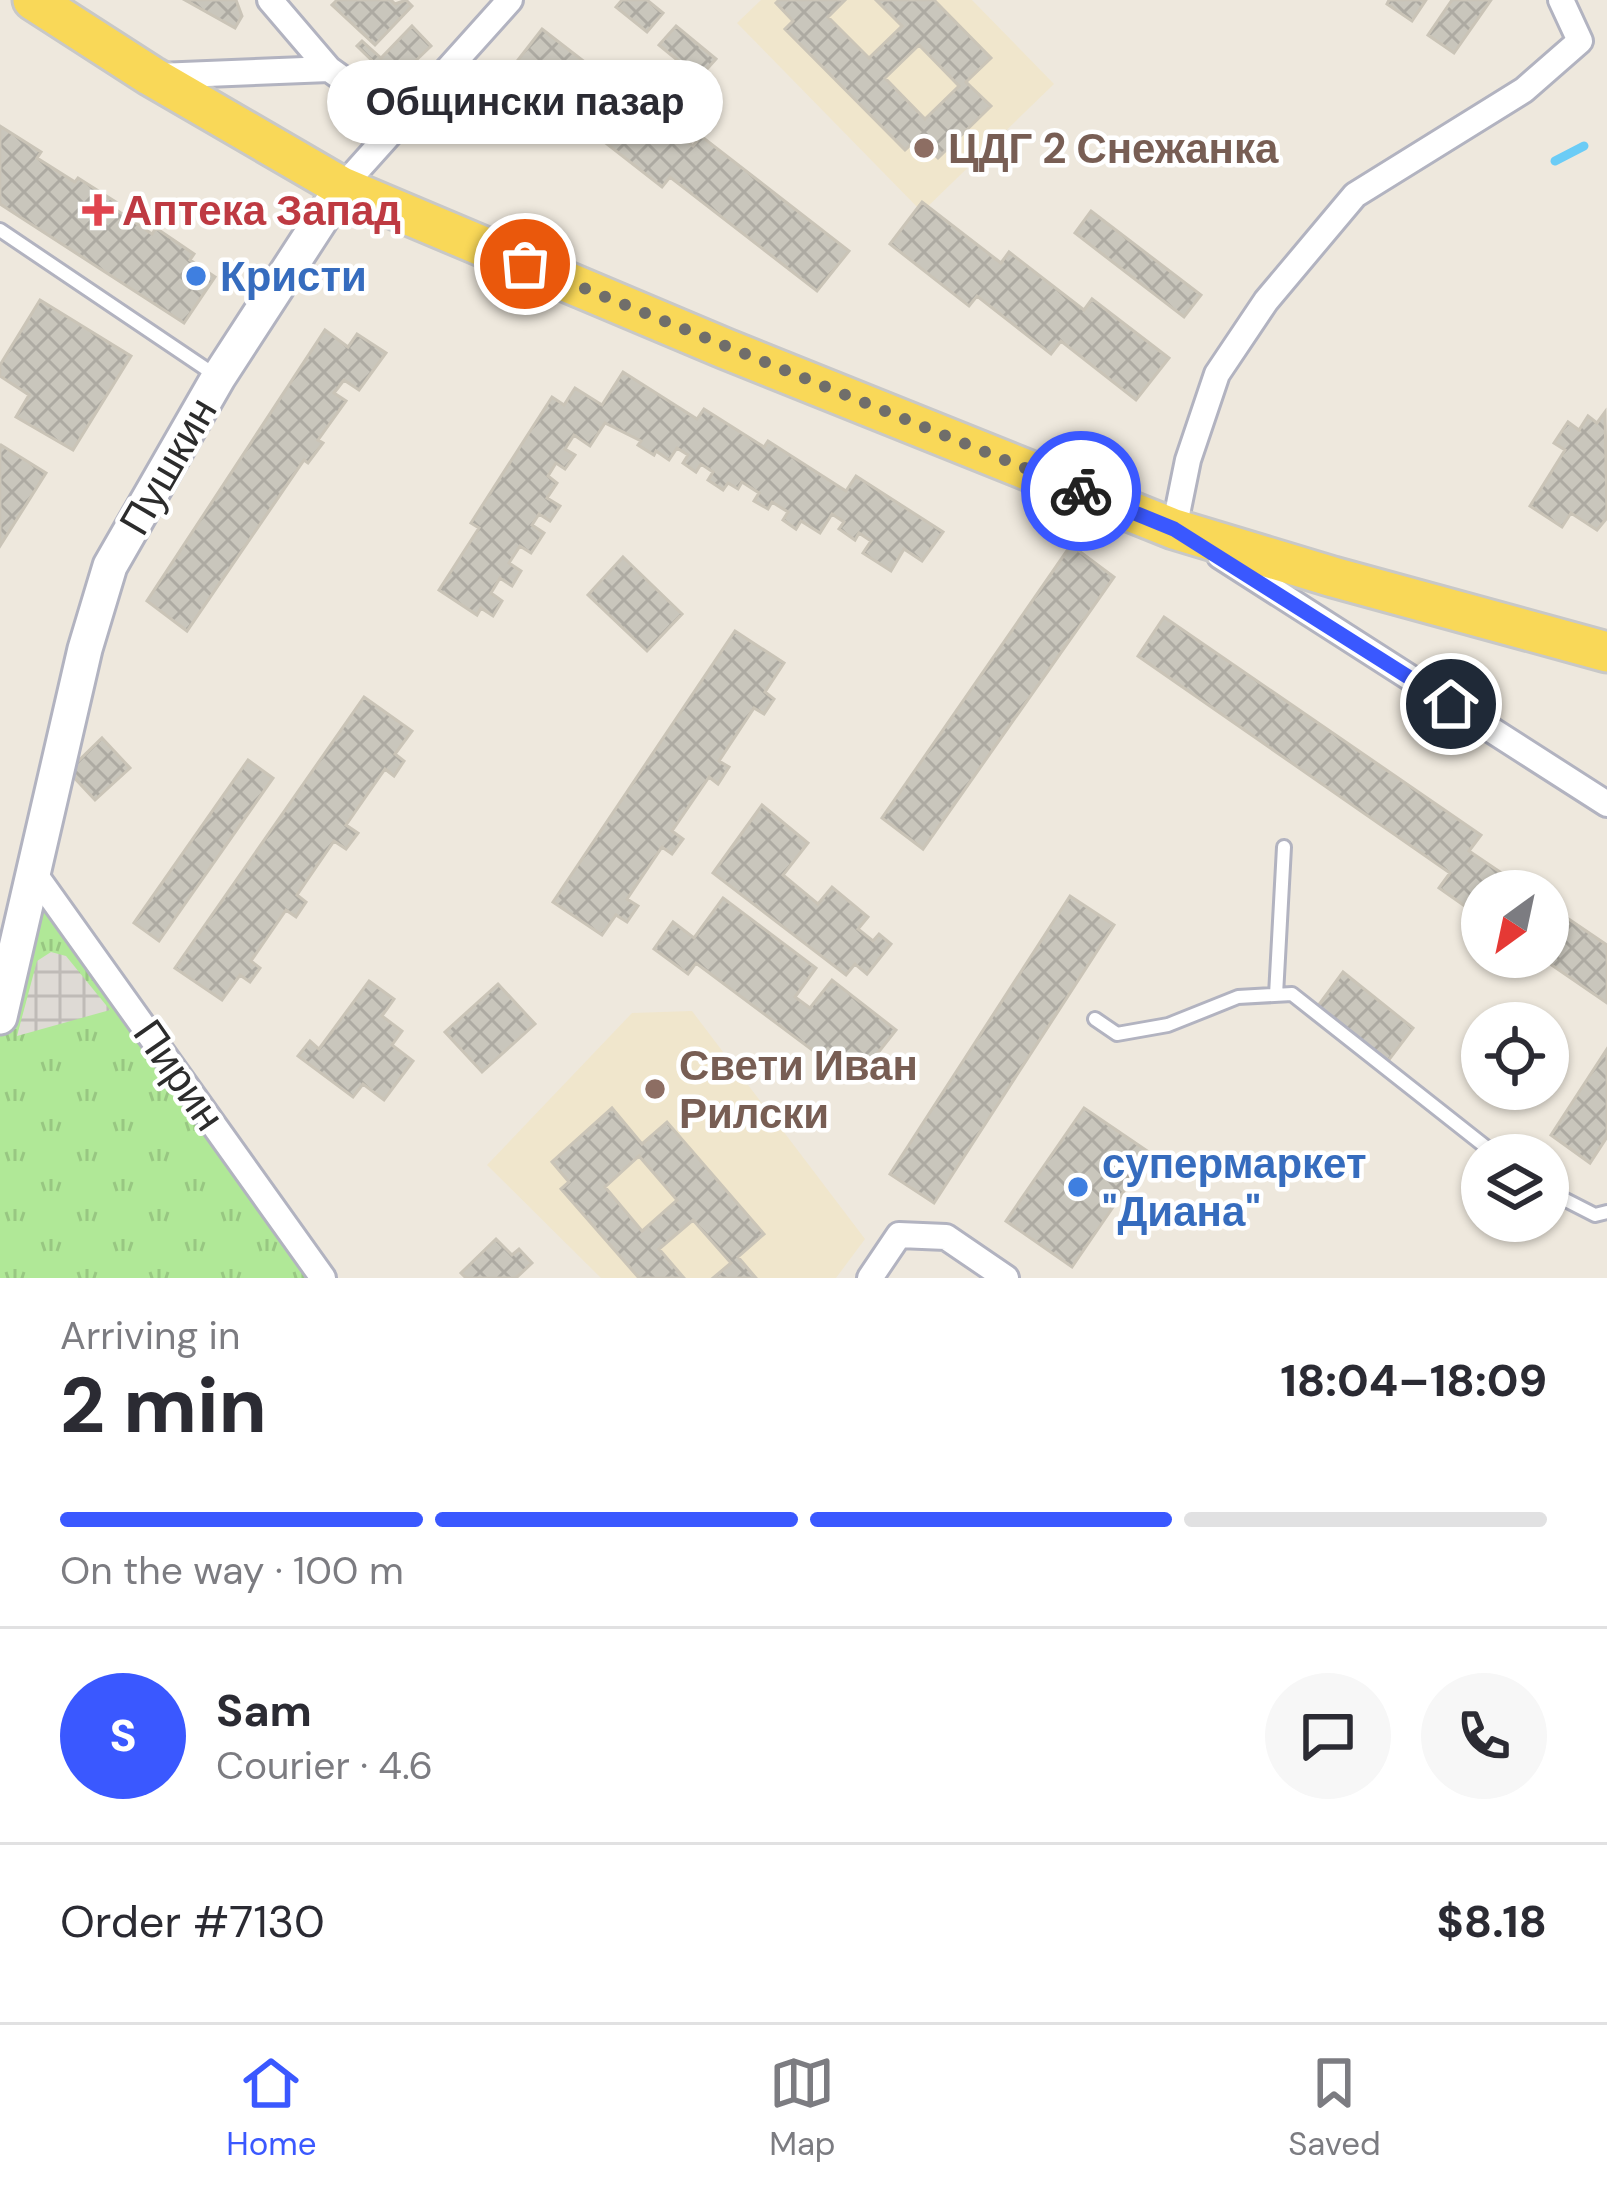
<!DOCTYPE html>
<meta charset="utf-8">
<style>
body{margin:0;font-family:"DM Sans",sans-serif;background:#f7f7f7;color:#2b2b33;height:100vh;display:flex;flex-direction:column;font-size:45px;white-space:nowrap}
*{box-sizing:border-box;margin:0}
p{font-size:39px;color:#7c7c81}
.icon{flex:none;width:66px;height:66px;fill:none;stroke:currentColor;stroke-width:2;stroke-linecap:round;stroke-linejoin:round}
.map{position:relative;height:1278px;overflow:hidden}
.drawer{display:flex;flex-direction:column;background:#fff;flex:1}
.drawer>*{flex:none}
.needle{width:78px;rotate:213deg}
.controls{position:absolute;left:1461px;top:870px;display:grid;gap:24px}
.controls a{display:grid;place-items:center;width:108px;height:108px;border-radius:50%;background:#fff;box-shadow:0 3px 9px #0004;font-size:60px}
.pin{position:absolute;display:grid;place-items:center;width:102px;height:102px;color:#fff;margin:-51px;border:6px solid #fff;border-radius:50%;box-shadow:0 3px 12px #0007}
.courier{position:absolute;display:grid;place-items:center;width:120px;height:120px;margin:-60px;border:9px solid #3a58ff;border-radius:50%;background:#fff;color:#222;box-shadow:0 3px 15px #0007}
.bubble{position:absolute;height:84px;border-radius:42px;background:#fff;box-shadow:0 3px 9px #0004;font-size:39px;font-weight:800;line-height:84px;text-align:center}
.overview em{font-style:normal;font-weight:800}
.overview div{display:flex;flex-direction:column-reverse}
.overview{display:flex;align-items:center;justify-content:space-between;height:204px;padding:0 60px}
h1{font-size:78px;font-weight:800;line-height:90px}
.bar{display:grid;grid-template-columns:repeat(4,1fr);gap:18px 12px;align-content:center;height:144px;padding:0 60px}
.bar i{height:15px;border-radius:9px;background:#e1e1e2}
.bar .active{background:#3a58ff}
.bar p{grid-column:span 4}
.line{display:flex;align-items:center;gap:30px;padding:0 60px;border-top:3px solid #e1e1e2}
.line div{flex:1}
.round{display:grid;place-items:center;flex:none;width:126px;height:126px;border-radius:63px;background:#f7f7f7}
.tabs{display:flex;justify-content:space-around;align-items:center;height:168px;border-top:3px solid #e1e1e2;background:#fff;font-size:33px;color:#7c7c81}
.tabs a{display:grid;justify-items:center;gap:6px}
.tabs .active{color:#3a58ff}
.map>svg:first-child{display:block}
</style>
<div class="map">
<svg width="1607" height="1278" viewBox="0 0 1607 1278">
<defs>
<pattern id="park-tufts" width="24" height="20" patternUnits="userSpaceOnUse" patternTransform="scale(3)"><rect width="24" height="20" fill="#b0e897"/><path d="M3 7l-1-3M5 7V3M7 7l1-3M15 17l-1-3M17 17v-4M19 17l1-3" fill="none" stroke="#98c782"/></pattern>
<pattern id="plaza-grid" width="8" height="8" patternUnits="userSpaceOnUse" patternTransform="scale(3)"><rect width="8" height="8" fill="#dedad5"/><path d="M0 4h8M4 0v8" fill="none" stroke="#bfbbb7"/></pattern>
<pattern id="building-cross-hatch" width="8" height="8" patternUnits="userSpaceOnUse" patternTransform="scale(3)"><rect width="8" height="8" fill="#c9c6bc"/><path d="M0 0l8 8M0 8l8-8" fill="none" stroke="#adaaa2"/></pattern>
</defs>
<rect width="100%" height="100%" fill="#eee8dd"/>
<path fill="#f0e6cc" d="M761,0H972L1054,84L922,212L737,23Z
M692,1011L865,1239L836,1278H601L487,1165L632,1013Z"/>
<path fill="url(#park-tufts)" d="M34,873L323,1278H0V1017Z"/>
<path fill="url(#plaza-grid)" d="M51,952L66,956L110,1010L17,1036L37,961Z"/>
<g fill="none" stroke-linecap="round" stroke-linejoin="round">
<path stroke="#6bccf6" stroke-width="9" d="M1555,161L1584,146"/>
</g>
<path fill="url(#building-cross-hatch)" stroke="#cac4b7" stroke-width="3" fill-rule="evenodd" d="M185,0H236L242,16L235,28Z
M337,0H391L395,4L406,0L412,6L375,45L332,5Z
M622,0H647L663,13L647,32L616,7Z
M779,0H845L828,17L869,58L902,26L876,0H934L991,58L966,82L991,106L938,158L918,138L905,150L785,29L793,21L776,3ZM919,45L959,86L925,119L885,78Z
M1389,0H1426L1412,21L1387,4Z
M1452,0H1491L1454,53L1428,35Z
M412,26L431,46L407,69L386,74L357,46L362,41L381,58Z
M676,26L716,59L699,78L659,45Z
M542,29L693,146L701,136L849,251L817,291L670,177L662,187L511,69Z
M0,126L41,152L37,158L75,182L78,178L116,202L112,207L152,234L156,228L194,254L190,260L215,277L184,323L0,204Z
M922,202L1001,263L1009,252L1084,310L1092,299L1169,358L1136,400L1061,341L1051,354L977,296L969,306L890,244Z
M1091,211L1201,295L1184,317L1075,233Z
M40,300L131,356L73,450L16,417L29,395L0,376V365Z
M325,330L348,347L357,334L386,353L359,390L344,380L334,393L346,401L318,440L323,443L308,463L304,460L187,631L147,601Z
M623,372L697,419L704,409L764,447L768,441L846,491L856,476L943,532L922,561L904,549L891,571L863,553L871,541L859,533L855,540L839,529L844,522L832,514L820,533L801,521L796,529L783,520L788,512L772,502L768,509L754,501L759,493L742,482L738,489L728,483L723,490L708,480L713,472L701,464L696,472L683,463L688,455L677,448L669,460L656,451L654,455L638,445L641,441L605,423L590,446L574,435L565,449L575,455L565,469L556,463L548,476L557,483L547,498L560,506L550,521L539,514L532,525L544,533L531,553L520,546L509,563L521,571L512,586L500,578L491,593L502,601L493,616L481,608L477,615L439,590L479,528L471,523L552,397L564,405L575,388L602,405Z
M1605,412L1607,518L1597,530L1571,513L1562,527L1530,506L1565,450L1554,443L1568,422L1579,430L1588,416L1597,423Z
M1,445L46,473L0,546V446Z
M1071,545L1114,577L923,849L882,818Z
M623,557L682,614L647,651L588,595Z
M1164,617L1481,835L1469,851L1528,891H1482V918L1439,888L1450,873L1138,656Z
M735,631L784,663L765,692L774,699L764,714L754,708L719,761L729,767L718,784L709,777L672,831L683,839L672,854L662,847L627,899L638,906L627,922L616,915L602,935L553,902Z
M364,697L412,731L395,754L404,761L394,776L385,769L346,825L358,833L346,849L334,841L297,895L306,902L296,917L286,910L251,961L260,968L250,982L240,975L222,1000L175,968Z
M102,738L130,768L95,800L68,771Z
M248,760L273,778L159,941L134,923Z
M762,805L808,843L783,875L818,904L832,887L868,917L858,929L873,941L879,934L891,944L867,974L855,964L846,975L713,873Z
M1070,896L1114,925L934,1203L890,1174Z
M723,898L816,968L795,997L810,1008L832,980L896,1030L855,1082L696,963L688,974L654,949L673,922L694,938Z
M1548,905L1607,945V1003L1540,957H1548Z
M1343,972L1413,1028L1385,1065L1315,1010Z
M369,981L394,999L382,1016L402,1031L392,1045L413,1061L384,1100L363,1084L353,1097L298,1056L310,1041L319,1049Z
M498,984L535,1024L482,1072L445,1032Z
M1607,1049V1137L1590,1163L1551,1135Z
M612,1108L642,1144L667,1122L764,1234L738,1257L756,1278H713L731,1263L693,1220L659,1249L684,1278H639L561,1189L569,1182L552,1162ZM639,1156L677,1200L642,1231L605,1187Z
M1084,1108L1150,1153L1072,1267L1006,1221Z
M496,1239L512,1255L519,1249L532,1263L516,1278H466L461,1273Z"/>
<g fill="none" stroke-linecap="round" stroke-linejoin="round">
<g stroke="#b2b3c0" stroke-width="18">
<path id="lane" d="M0,230L218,377
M1276,995L1284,847
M1095,1019L1117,1034L1168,1025L1238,997L1292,994L1496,1155
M1548,1191L1595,1215L1607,1212"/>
</g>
<g stroke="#b2b3c0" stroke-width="30">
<path id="street" d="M270,0L329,69L400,120
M158,76L329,69
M342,187L510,0
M1185,535L1174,529L1188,460L1217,374L1266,301L1355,195L1524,90L1580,41L1561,0
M1220,556L1607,804
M34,873L323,1278
M870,1278L899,1235L946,1237L1006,1278"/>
</g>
<g stroke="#b2b3c0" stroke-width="39">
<path id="secondary" d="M0,1017L85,649L110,566L218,378L342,187"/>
</g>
<g stroke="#c8c8c8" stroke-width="45">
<path id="primary" d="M33,0L151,76L342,187L726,349L1174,529L1333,577L1607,652"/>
</g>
<use href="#lane" stroke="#fff" stroke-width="12"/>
<use href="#street" stroke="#fff" stroke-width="24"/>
<use href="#secondary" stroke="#fff" stroke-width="33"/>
<use href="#primary" stroke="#f9d858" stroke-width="39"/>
</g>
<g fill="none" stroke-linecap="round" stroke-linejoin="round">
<path stroke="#706e6a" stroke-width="12" stroke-dasharray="0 21.6" d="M525,264L1081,491"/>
<path stroke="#3a58ff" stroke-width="15" d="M1081,491L1174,529L1451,704"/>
</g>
<g fill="#8d6e63" stroke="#fff" stroke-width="4.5">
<circle cx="924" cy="148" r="12"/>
<circle cx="655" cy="1089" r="12"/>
</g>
<path fill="#e0444e" stroke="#fff" stroke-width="4.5" d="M92 192h12v12h12v12h-12v12h-12v-12h-12v-12h12z"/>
<g fill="#3f7fe0" stroke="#fff" stroke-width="4.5">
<circle cx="196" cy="276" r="12"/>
<circle cx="1078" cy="1187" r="12"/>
</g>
<g text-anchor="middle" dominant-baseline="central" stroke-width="9" stroke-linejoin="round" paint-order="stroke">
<g font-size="42" font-weight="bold" fill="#785e54" stroke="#fff" text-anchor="start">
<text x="948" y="148">ЦДГ 2 Снежанка</text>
<text x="679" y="1065">Свети Иван<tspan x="679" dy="48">Рилски</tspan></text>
</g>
<g font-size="42" font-weight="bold" fill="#be3a42" stroke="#fff" text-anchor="start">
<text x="122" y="210">Аптека Запад</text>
</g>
<g font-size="42" font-weight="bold" fill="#366cbe" stroke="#fff" text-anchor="start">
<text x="220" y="276">Кристи</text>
<text x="1102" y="1163">супермаркет<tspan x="1102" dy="48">"Диана"</tspan></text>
</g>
<g font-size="42" fill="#2c2c2c" stroke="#fff">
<text transform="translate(168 466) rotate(-60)">Пушкин</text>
<text transform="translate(179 1075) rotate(55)">Пирин</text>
</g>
</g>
</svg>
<div class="controls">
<a><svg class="needle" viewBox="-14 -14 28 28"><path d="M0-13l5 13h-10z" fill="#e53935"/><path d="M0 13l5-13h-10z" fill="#7c7c81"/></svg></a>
<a><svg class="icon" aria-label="locate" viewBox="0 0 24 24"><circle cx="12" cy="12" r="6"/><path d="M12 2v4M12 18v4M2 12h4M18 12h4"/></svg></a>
<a><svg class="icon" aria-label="layers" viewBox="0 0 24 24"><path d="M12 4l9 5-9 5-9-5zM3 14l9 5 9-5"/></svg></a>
</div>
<div class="pin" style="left:525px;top:264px;background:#ea580c"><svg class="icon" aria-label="bag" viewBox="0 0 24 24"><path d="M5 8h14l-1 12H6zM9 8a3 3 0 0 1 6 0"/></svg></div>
<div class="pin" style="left:1451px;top:704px;background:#1f2937"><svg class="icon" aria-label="home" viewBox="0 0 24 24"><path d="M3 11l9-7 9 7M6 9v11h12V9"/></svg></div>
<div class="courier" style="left:1081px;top:491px"><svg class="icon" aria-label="bike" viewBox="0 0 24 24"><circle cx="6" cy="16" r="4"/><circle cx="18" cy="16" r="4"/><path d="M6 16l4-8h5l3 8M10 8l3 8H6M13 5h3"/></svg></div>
<div class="bubble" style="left:327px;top:60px;width:396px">Общински пазар</div>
</div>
<section class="drawer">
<div class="overview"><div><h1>2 min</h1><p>Arriving in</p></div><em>18:04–18:09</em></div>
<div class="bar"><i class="active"></i><i class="active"></i><i class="active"></i><i></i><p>On the way · 100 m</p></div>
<div class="line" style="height:216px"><b class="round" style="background:#3a58ff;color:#fff">S</b><div><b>Sam</b><p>Courier · 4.6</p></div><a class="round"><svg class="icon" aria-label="chat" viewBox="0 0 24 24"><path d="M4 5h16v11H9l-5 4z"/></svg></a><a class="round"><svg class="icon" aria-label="phone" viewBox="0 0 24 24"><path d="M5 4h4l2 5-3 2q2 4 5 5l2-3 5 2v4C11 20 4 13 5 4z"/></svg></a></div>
<div class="line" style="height:156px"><div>Order #7130</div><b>$8.18</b></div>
</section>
<nav class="tabs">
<a class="active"><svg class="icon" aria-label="home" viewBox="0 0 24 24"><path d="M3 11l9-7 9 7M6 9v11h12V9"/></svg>Home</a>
<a><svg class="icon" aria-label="map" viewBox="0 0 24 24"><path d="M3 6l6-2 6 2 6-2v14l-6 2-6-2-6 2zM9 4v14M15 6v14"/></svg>Map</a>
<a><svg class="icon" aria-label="saved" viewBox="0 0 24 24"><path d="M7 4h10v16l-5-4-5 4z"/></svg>Saved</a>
</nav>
